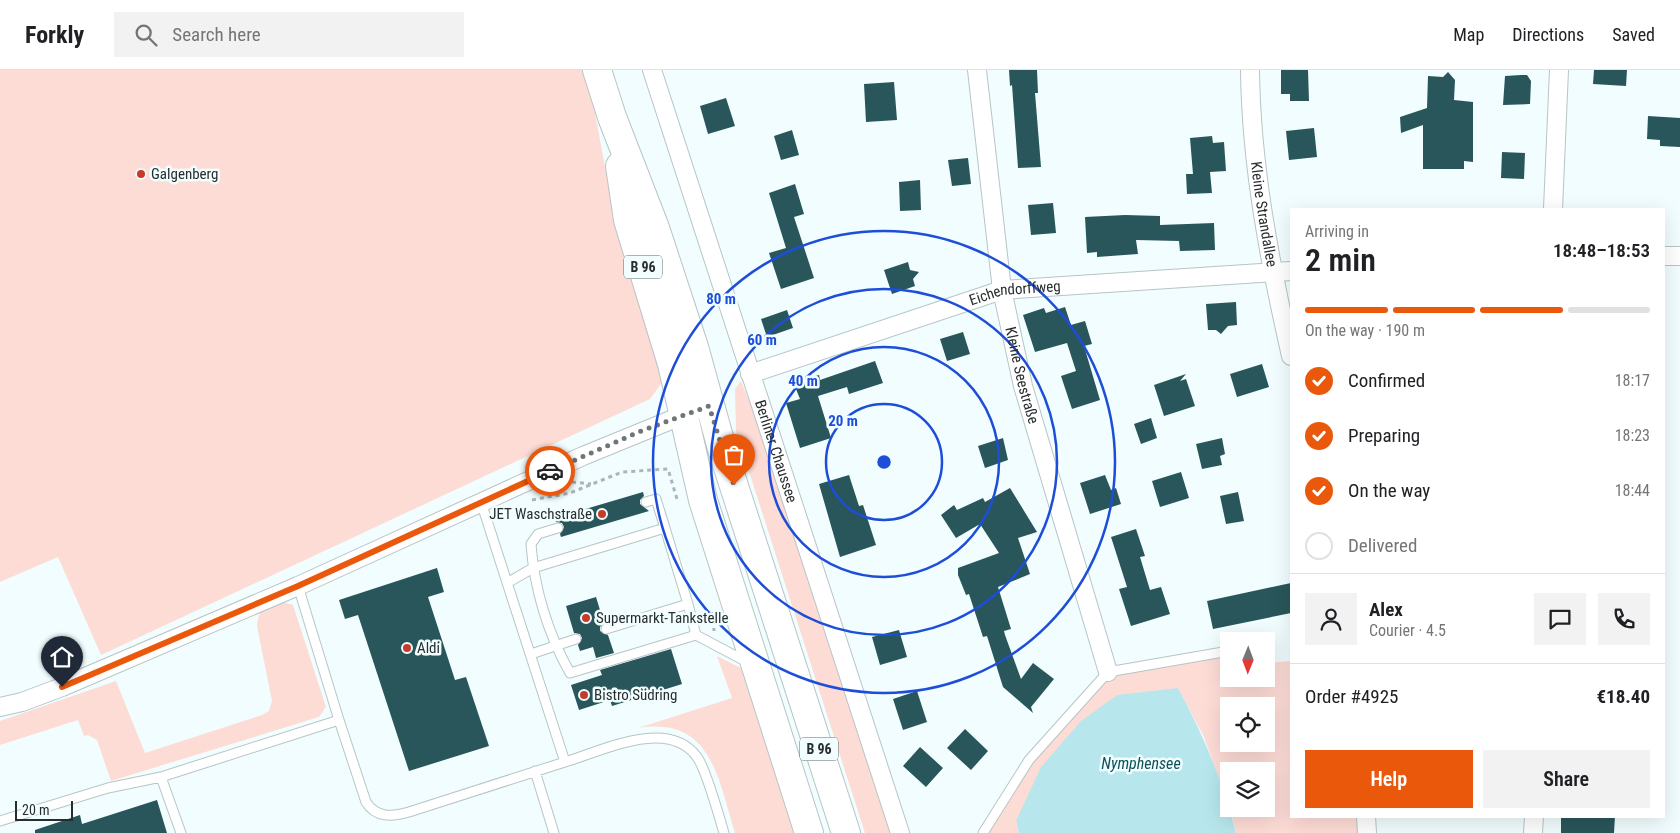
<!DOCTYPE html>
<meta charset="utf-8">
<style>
body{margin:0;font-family:"Roboto Condensed",sans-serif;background:#f2f2f2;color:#202124;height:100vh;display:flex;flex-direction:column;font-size:19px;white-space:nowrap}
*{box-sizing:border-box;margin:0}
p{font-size:16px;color:#757577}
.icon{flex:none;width:28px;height:28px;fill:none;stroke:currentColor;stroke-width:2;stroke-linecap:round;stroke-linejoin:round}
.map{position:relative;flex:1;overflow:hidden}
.panel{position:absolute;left:1290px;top:138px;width:375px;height:610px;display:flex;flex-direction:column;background:#fff;border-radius:0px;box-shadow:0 5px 20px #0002}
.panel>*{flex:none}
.needle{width:32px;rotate:181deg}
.tools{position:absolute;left:1220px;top:562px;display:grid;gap:10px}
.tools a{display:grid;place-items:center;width:55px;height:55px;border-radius:0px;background:#fff;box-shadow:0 5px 20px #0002;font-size:25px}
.scale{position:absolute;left:15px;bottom:12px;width:58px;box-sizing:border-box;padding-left:5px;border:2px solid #282d2e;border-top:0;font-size:14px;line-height:18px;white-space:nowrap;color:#282d2e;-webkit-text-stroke:4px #f1fdfe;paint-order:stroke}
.pin{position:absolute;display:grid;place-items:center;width:42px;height:42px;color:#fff;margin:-51px -21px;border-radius:50% 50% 50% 0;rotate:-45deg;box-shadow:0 0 5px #0007}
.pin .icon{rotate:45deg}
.courier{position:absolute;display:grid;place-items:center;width:50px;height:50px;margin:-25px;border:4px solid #ea580c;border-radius:50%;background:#fff;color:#222;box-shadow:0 1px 6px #0007}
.head em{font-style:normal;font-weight:600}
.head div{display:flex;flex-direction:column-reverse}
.head{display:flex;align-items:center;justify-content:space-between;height:85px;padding:0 15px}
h1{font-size:32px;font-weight:600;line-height:38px}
.bar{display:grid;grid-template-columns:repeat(4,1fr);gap:8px 5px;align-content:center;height:60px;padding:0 15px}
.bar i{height:6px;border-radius:4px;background:#e0e0e0}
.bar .selected{background:#ea580c}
.bar p{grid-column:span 4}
.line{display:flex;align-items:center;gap:12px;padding:0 15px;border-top:1px solid #e0e0e0}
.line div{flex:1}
.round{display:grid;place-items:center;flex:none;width:52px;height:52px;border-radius:0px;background:#f2f2f2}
ol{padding:0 15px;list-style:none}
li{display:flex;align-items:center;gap:15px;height:55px}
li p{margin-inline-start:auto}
li .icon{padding:5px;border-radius:50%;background:#ea580c;color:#fff;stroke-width:4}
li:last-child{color:#757577}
li i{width:28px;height:28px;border:2px solid #e0e0e0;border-radius:50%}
.cta{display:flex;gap:10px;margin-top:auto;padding:10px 15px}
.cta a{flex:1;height:58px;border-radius:0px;background:#ea580c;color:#fff;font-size:20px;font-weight:600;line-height:58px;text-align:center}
.cta a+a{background:#f2f2f2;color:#202124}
header{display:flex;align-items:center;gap:30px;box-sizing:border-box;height:70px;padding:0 25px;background:#fff;border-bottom:1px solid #e0e0e0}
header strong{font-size:24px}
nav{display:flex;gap:28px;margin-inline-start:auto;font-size:18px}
.search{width:350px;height:45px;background:#f2f2f2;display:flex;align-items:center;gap:12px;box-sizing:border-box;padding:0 18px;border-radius:0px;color:#757577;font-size:19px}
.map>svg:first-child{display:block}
</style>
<header>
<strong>Forkly</strong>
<div class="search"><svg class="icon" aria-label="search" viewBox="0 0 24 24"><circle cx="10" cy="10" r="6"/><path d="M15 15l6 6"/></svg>Search here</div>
<nav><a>Map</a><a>Directions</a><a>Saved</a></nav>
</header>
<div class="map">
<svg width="1680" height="763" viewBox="0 0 1680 763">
<rect width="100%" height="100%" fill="#f1fdfe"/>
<path fill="#fedcd6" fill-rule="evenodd" d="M0,0H583L592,27L611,129L663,311L650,329L101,585L58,487L0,512Z
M741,311L760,358L892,763H865L736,361L735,319Z
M283,532L293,535L326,637L319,647L111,711L97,670L88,665L84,666L78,650L0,675V651L116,611L145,683L262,645L269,641L272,631L257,556C259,537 265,537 283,532Z
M1229,581V609H1266V593L1291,591V746H1362L1363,763H1236L1230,739H1266V701H1229V736L1204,667L1178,618L1016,751L1019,763H983L1029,690L1108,602ZM1229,636H1266V674H1229Z
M717,586L741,598L744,603L796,763H735C718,709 712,646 638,658L732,628Z"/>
<path fill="#b7e7ec" d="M1178,618C1204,666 1223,712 1236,763H1019L1016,751L1041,697L1081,651L1117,625Z"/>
<path fill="#29565a" d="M1009,0H1037L1038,23H1035L1041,97L1018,98L1012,15L1010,16Z
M1281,0H1308L1309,31H1290V24H1281Z
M1594,0H1627L1626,16L1593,14Z
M1448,2L1455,10L1454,30L1473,32V92L1464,91V99H1423V55L1401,63L1400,47L1427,38L1428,6L1443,7Z
M1521,5H1527L1531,11L1530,34L1503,35L1505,6Z
M894,12L897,50L866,52L864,14Z
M726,28L735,56L708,64L700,36Z
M1648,46L1680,48V77L1660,76V70L1647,69Z
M1314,58L1317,87L1289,90L1286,61Z
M792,60L799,85L781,90L774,66Z
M1212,66L1213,73L1224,72L1226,101L1210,102L1212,123L1187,124L1186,104H1193L1190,68Z
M1502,82L1525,83L1524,109L1501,108Z
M968,88L971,114L952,116L948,90Z
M920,110L921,140L900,141L899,112Z
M795,114L804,144L794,147L814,208L781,219L769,183L786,178L769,123Z
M1053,133L1056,163L1031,165L1028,135Z
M1125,145L1160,146V155L1214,153L1215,180L1180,181L1179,171L1136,170L1138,184L1097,187V182L1087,183L1085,147Z
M908,192L910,200L919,202L913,209L915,216L892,224L884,200Z
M1236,232L1237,255L1228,256L1221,264L1216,260H1208L1206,234Z
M1065,237L1071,255L1085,251L1092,274L1084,276L1100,330L1072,339L1061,306L1076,301L1067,273L1035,282L1023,245L1044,238L1046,243Z
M787,240L793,258L767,267L761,249Z
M963,262L970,284L947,291L940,269Z
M875,291L883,313L849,324L847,317L818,326L831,368L800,378L786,333L800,329L796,319L801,317L799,311L819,305L820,310Z
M1262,294L1269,317L1237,327L1230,304Z
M1186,304L1180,311L1186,309L1195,336L1164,346L1154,315Z
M1151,348L1157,368L1141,374L1134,354Z
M1003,368L1008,390L985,398L978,376Z
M1222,368L1225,384L1220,386L1222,395L1202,399L1196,374Z
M1181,402L1189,428L1160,437L1152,411Z
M849,405L859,436L863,435L876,475L840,487L819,414Z
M1105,405L1111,420L1116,418L1121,434L1090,444L1080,413Z
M1010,418L1037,462L1018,468L1030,504L998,517L1011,559L1004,561L1005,565L1021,609L1033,593L1054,609L1031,637L1033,643L1003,617L987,566L983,567L969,524L966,525L958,505V498L999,483L980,454L956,468L941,445L954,435L957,440L983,428L985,432Z
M643,422L644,426L640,430V434L649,441L561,467L560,464L564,457L562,453L556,452L555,448Z
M1238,422L1244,451L1226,454L1220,426Z
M1136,459L1145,486L1140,487L1150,520L1161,517L1170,544L1131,556L1119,519L1127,517L1111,467Z
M437,498L444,522L428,527L455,610L466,607L489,676L409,701L358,545L345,549L339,530Z
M1291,513V543L1213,559L1207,531Z
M596,527L604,553L600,557V561L608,565L614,583L596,588L593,577L580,581L578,575L582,568L580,564L574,563L566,536Z
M899,560L907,587L880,595L872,567Z
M671,579L682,614L612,636L610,630L579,640L571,615L602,605L600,600Z
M917,621L927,652L903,660L893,629Z
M965,659L988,681L971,700L947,678Z
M920,677L943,698L926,717L903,696Z
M157,730L167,763H35V760L80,745L82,754Z
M1561,746H1615L1614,763H1561Z"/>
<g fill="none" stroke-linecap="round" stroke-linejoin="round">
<g stroke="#b7c5c6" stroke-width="11">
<path id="service" d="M646,432L656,429L665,458
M558,458L538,464L531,474C534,518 548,564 570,603L696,565
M507,513L533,498L665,458L688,534
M298,516L339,650
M606,559L688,534L696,565L747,592
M531,584L576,569
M565,692C602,681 668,647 697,687C706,699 719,746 724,763
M535,701L554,763
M161,707L181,763
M0,751L108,718L161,707L339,650L366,732C376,748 392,747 409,742L565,692L481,432
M983,763L1029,690L1108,602L1229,581"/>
</g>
<g stroke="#b7c5c6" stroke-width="20">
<g id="minor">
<path id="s1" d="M652,0L900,763"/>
<path id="s2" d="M977,0L1002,220L1023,316L1108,602"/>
<path id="s3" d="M1250,0C1251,96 1270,193 1291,286"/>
<path d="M1553,139L1559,0"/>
<path d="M1664,186H1680"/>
<path id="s4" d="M750,304L1002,220L1291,201"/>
<path d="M0,637L22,632L62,617L298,516L583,386L693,341"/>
<path d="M1366,746L1367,763"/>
<path d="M1533,763L1534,746"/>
</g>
</g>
<g stroke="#b7c5c6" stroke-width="30">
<path id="primary" d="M597,0L612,47L655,158L694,277L723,382L846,763
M620,96L628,150L672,294L703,430L809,763"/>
</g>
<path stroke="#adb6b7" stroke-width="3" stroke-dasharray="4 4" stroke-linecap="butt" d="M572,412L591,414
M532,430L570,423L622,402L668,399L677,429
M713,542L714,561"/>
<use href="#service" stroke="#fff" stroke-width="9"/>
<use href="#minor" stroke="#fff" stroke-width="18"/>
<use href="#primary" stroke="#fff" stroke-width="28"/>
</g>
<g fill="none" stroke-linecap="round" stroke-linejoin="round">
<path stroke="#6e7677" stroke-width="5" stroke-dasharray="0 9" d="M550,401L641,361L709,336L734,415"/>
<path stroke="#ea580c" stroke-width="6" d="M62,617L298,516L550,401"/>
</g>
<g fill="none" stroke="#1d4ed8" stroke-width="2.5">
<circle cx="884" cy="392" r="58"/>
<circle cx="884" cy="392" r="115"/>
<circle cx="884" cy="392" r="173"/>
<circle cx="884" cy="392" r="231"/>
</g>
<g fill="#c73b28" stroke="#f1fdfe" stroke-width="2">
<circle cx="141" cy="104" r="5"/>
<circle cx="602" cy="444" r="5"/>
<circle cx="586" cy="548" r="5"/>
<circle cx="407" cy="578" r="5"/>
<circle cx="584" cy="625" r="5"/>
</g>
<g text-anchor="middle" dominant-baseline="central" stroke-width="5" stroke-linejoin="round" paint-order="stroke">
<g fill="#f1fdfe" stroke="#646b6c" stroke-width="1">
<rect x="624" y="185.5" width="38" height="23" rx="4"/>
<rect x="800" y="667.5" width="38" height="23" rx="4"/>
</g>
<g font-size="14" font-weight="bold" fill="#282d2e">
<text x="643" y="197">B 96</text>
<text x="819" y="679">B 96</text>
</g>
<g font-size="15" fill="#282d2e" stroke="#f1fdfe" text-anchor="start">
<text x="151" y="104">Galgenberg</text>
<text x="592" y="444" text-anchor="end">JET Waschstraße</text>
<text x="596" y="548">Supermarkt-Tankstelle</text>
<text x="417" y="578">Aldi</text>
<text x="594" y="625">Bistro Südring</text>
</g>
<g font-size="15" fill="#282d2e" stroke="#f1fdfe">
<text stroke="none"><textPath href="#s3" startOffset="145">Kleine Strandallee</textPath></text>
<text stroke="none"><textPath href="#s4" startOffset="278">Eichendorffweg</textPath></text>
<text stroke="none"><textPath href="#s2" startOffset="309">Kleine Seestraße</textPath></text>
<text stroke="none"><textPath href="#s1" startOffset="401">Berliner Chaussee</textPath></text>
</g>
<g font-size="16" font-style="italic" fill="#0b5157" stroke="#f1fdfe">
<text x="1141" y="693">Nymphensee</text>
</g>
</g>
<circle cx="884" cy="392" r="8" fill="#1d4ed8" stroke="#f1fdfe" stroke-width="2.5"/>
<g font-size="15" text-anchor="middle" font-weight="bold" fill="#1d4ed8" stroke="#f1fdfe" stroke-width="5" stroke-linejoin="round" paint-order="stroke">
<text x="721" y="234">80 m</text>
<text x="762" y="275">60 m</text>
<text x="803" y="316">40 m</text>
<text x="843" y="356">20 m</text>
</g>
</svg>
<div class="tools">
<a><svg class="needle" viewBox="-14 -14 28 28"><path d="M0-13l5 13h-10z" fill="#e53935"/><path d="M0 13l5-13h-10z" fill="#757577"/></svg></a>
<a><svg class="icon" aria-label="locate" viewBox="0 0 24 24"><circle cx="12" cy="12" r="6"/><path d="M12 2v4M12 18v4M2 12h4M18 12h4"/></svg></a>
<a><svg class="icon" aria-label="layers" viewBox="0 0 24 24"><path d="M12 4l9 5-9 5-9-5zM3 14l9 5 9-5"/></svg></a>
</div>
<div class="scale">20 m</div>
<div class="pin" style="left:734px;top:415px;background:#ea580c"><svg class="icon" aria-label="bag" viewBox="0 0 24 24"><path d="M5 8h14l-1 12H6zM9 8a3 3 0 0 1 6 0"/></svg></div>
<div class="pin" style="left:62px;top:617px;background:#1f2937"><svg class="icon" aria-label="home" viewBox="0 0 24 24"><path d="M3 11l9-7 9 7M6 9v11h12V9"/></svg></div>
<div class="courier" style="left:550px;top:401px"><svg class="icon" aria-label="car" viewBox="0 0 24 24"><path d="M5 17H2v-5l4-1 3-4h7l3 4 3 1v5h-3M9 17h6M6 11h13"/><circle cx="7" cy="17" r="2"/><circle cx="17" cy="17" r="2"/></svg></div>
<section class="panel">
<div class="head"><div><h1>2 min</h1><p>Arriving in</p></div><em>18:48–18:53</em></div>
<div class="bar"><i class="selected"></i><i class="selected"></i><i class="selected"></i><i></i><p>On the way · 190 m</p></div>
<ol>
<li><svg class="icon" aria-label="check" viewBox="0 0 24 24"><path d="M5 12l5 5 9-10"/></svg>Confirmed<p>18:17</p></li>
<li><svg class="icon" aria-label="check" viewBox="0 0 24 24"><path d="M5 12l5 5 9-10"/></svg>Preparing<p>18:23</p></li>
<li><svg class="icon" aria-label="check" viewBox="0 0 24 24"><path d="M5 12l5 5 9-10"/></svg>On the way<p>18:44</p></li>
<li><i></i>Delivered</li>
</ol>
<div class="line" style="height:90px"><a class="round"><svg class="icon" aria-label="person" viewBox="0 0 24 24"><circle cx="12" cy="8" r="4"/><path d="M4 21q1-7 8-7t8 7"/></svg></a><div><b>Alex</b><p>Courier · 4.5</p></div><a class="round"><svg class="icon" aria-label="chat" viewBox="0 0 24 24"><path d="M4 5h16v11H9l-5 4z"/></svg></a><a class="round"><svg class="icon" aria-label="phone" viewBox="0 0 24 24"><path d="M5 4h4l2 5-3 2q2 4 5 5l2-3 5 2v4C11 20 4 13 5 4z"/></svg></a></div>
<div class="line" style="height:65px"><div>Order #4925</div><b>€18.40</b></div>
<div class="cta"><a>Help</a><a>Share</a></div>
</section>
</div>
